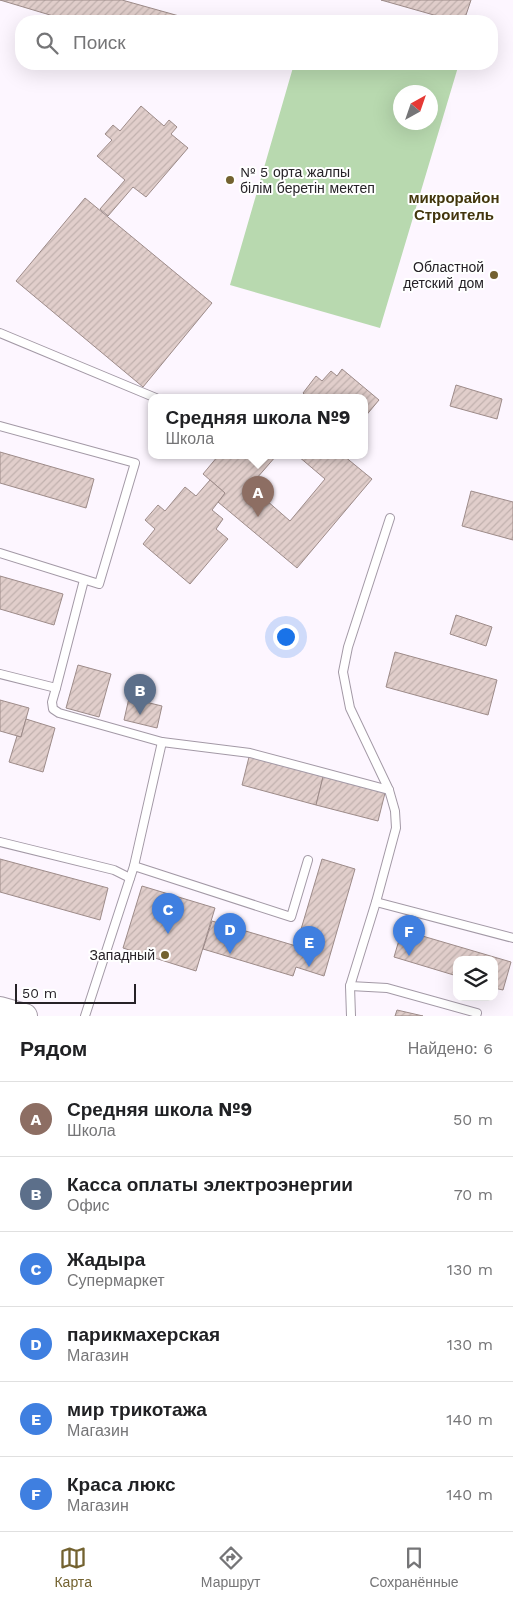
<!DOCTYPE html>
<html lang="ru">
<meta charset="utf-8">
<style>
body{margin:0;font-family:"Work Sans",sans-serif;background:#f6f6f6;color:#202124}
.controls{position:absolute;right:15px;bottom:15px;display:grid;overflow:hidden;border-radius:10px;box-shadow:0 5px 20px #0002}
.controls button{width:45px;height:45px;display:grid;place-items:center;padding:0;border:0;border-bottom:1px solid #e0e0e0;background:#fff;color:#202124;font:25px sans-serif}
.compass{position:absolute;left:393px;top:85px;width:45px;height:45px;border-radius:50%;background:#fff;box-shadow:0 5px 20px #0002;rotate:40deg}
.scale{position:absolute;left:15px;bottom:12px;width:121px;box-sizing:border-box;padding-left:5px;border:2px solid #262227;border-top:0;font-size:14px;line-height:18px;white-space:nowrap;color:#262227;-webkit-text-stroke:4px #fff;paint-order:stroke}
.you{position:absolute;left:285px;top:636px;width:18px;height:18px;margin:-12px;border:4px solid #fff;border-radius:50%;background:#1a73e8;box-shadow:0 0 0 8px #1a73e833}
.badge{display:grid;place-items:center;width:32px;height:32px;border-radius:50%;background:#736230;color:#fff;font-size:16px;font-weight:700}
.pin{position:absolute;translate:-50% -41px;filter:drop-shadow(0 1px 2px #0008)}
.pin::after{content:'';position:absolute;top:26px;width:18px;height:15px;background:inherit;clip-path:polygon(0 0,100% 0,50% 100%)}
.popup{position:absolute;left:148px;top:394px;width:220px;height:65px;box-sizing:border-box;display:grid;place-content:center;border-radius:10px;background:#fff;filter:drop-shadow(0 1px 4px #0005);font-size:16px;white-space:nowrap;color:#757577}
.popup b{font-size:19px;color:#202124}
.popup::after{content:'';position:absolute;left:50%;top:100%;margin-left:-10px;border:10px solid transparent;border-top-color:#fff}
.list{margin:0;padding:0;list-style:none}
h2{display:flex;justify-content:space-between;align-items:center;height:65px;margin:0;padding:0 20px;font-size:21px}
h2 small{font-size:16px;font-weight:400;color:#757577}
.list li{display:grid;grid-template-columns:32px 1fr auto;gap:15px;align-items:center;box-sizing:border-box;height:75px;padding:0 20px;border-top:1px solid #e0e0e0}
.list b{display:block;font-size:19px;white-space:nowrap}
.list p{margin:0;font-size:16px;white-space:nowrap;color:#757577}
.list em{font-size:16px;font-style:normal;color:#757577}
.icon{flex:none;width:28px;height:28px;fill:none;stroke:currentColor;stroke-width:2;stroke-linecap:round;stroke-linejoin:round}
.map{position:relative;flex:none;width:513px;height:1016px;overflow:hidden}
.search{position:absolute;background:#fff;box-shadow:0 5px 20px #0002;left:15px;right:15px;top:15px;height:55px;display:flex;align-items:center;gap:12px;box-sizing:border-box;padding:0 18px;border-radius:20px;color:#757577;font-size:19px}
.sheet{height:515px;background:#fff}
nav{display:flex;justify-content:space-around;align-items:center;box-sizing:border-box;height:70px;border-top:1px solid #e0e0e0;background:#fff;font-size:14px;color:#757577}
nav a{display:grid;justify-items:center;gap:2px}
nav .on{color:#736230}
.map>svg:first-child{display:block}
</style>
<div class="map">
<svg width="513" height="1016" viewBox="0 0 513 1016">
<defs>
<pattern id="building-hatch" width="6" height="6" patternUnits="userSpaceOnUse" patternTransform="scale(1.25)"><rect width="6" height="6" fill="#e1cecb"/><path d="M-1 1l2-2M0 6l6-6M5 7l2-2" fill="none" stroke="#c1b1ae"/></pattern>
</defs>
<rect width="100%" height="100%" fill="#fdf6ff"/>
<path fill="#b8d9af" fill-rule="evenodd" d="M294 64H446L458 67 380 328 230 285ZM400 92H430V122H400Z"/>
<g fill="url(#building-hatch)" stroke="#9d8b89">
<path d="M0 0H122L197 21H70Z"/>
<path d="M381 0H471L464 21H455Z"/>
<path d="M141 106 164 126 169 120 177 127 171 134 188 148 146 197 133 187 108 216 100 209 125 180 97 156 112 140 105 134 113 125 120 131Z"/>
<path d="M85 198 212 303 143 387 16 281Z"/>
<path d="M342 369 379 400 364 418V398H308L303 393 316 376 322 381 331 371 337 376Z"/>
<path d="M456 385 502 399 497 419 450 406Z"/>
<path d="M0 452 94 479 86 508 0 483Z"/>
<path d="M218 456H276L250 486 290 521 325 479 298 456H344L372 479 297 568 218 502 225 493 203 474Z"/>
<path d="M210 480 225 493 212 510 223 519 216 529 228 539 190 584 143 544 155 529 145 520 158 505 165 511 185 487 196 496Z"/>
<path d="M471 491 513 502V540L462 526Z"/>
<path d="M0 576 63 594 54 625 0 609Z"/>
<path d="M456 615 492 627 486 646 450 634Z"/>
<path d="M395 652 497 680 488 715 386 687Z"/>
<path d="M78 665 111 674 99 717 66 708Z"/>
<path d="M129 698 162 706 157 728 124 720Z"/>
<path d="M0 700 29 708 21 737 0 731Z"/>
<path d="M26 719 55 728 43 772 9 762 17 736 21 737Z"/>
<path d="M250 753 324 773 316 805 242 785Z"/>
<path d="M324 773 386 789 378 821 316 805Z"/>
<path d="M0 859 108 888 100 920 0 892Z"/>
<path d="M322 859 355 869 324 976 296 967 293 976 203 949 212 921 296 946Z"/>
<path d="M142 886 215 908 196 971 123 948Z"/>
<path d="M402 930 511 962 503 990 494 988V960H457V976L394 957Z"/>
<path d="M397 1010 423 1016H395Z"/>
</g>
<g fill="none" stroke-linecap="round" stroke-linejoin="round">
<defs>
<g id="service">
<path d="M0 333 156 398"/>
<path d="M0 426 135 463 99 584 0 553"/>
<path d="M0 674 56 688 84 580"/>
<path d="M56 688 52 702 53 709 59 713 162 742 134 866"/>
<path d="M162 742 250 753 389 790"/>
<path d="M0 842 114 870 130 878"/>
<path d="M376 902 396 828 395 811 389 790 350 708 343 672 348 647 390 518"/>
<path d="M350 986 387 988 477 1013 476 1016"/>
<path d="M85 1016 134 866 291 917 308 860"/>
<path d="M351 1016 350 986 376 902 513 938"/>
</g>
<path id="primary" d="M0 1009 25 1016"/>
</defs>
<use href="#service" stroke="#a399a6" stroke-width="10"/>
<use href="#primary" stroke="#a399a6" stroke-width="26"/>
<use href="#service" stroke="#fff" stroke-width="8"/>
<use href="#primary" stroke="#fff" stroke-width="24"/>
</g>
<g fill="#736230" stroke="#fff" stroke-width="2">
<circle cx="230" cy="180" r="5"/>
<circle cx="494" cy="275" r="5"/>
<circle cx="165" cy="955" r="5"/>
</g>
<g text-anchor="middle" stroke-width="4" stroke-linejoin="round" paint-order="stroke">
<g font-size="14" fill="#262227" stroke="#fff" text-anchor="end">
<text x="240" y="177" text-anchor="start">№ 5 орта жалпы<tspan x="240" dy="16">білім беретін мектеп</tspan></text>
<text x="484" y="272">Областной<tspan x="484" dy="16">детский дом</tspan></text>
<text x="155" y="960">Западный</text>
</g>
<g font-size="15" font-weight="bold" fill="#43360d" stroke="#fff">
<text x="454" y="203">микрорайон<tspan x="454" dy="17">Строитель</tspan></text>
</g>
</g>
</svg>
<div class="controls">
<button><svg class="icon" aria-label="layers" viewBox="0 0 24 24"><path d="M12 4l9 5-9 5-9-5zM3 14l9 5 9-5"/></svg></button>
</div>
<svg class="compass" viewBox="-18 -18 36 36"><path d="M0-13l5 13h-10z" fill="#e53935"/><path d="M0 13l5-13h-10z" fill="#757577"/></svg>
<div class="scale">50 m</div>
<div class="you"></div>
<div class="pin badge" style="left:258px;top:517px;background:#8d6e63">A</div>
<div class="popup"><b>Средняя школа №9</b>Школа</div>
<div class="pin badge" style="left:140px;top:715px;background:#5c6f8a">B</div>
<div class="pin badge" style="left:168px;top:934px;background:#3f7fe0">C</div>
<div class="pin badge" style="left:230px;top:954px;background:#3f7fe0">D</div>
<div class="pin badge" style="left:309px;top:967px;background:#3f7fe0">E</div>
<div class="pin badge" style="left:409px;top:956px;background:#3f7fe0">F</div>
<div class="search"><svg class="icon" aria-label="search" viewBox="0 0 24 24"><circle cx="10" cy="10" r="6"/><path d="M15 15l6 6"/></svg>Поиск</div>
</div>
<section class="sheet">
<h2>Рядом<small>Найдено: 6</small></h2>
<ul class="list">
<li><span class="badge" style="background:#8d6e63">A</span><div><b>Средняя школа №9</b><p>Школа</p></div><em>50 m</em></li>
<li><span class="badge" style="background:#5c6f8a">B</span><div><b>Касса оплаты электроэнергии</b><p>Офис</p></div><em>70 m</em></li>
<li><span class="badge" style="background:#3f7fe0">C</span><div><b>Жадыра</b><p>Супермаркет</p></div><em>130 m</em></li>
<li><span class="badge" style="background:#3f7fe0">D</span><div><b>парикмахерская</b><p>Магазин</p></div><em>130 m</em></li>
<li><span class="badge" style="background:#3f7fe0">E</span><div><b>мир трикотажа</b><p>Магазин</p></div><em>140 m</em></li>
<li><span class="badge" style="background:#3f7fe0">F</span><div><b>Краса люкс</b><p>Магазин</p></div><em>140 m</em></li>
</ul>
</section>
<nav>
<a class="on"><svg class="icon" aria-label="map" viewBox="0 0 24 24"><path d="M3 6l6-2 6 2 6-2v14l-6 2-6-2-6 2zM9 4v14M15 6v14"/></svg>Карта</a>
<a><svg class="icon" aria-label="directions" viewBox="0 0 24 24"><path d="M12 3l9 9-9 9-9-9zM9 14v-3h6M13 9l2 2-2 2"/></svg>Маршрут</a>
<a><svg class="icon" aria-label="saved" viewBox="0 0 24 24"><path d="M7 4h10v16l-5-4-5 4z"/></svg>Сохранённые</a>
</nav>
